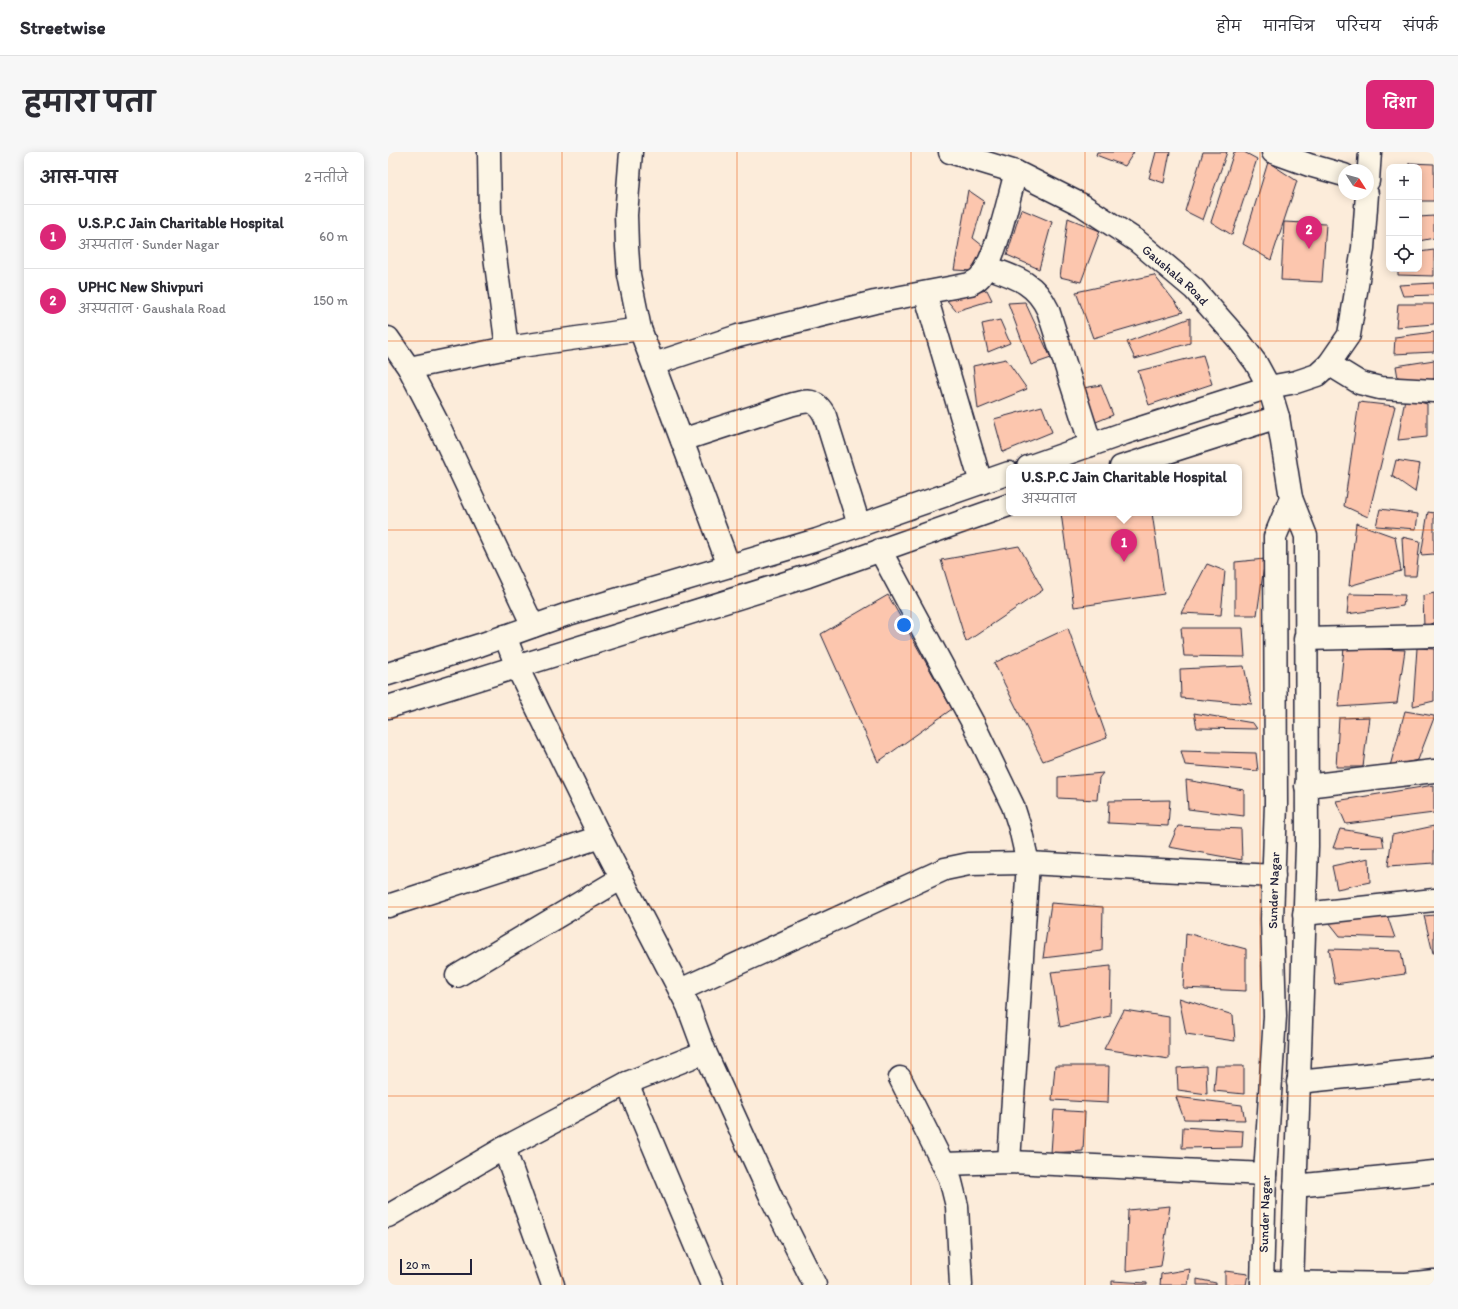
<!DOCTYPE html>
<html lang="hi">
<meta charset="utf-8">
<style>
body{margin:0;font-family:Itim,"Playpen Sans Deva",sans-serif;background:#f7f7f7;color:#2b2b33}
.controls{position:absolute;right:12px;top:12px;display:grid;overflow:hidden;border-radius:8px;box-shadow:0 2px 10px #0003}
.controls button{width:36px;height:36px;display:grid;place-items:center;padding:0;border:0;border-bottom:1px solid #e1e1e2;background:#fff;color:#2b2b33;font:20px sans-serif}
.compass{position:absolute;left:950px;top:12px;width:36px;height:36px;border-radius:50%;background:#fff;box-shadow:0 2px 10px #0003;rotate:126deg}
.scale{position:absolute;left:12px;bottom:10px;width:72px;box-sizing:border-box;padding-left:4px;border:2px solid #22223b;border-top:0;font-size:11px;line-height:14px;white-space:nowrap;color:#22223b;-webkit-text-stroke:3px #fcf5e5;paint-order:stroke}
.you{position:absolute;left:516px;top:473px;width:14px;height:14px;margin:-10px;border:3px solid #fff;border-radius:50%;background:#1a73e8;box-shadow:0 0 0 6px #1a73e833}
.badge{display:grid;place-items:center;width:26px;height:26px;border-radius:50%;background:#db2777;color:#fff;font-size:13px;font-weight:700}
.pin{position:absolute;translate:-50% -33px;filter:drop-shadow(0 1px 2px #0008)}
.pin::after{content:'';position:absolute;top:21px;width:14px;height:12px;background:inherit;clip-path:polygon(0 0,100% 0,50% 100%)}
.popup{position:absolute;left:618px;top:312px;width:236px;height:52px;box-sizing:border-box;display:grid;place-content:center;border-radius:8px;background:#fff;filter:drop-shadow(0 1px 3px #0005);font-size:13px;white-space:nowrap;color:#7c7c81}
.popup b{font-size:15px;color:#2b2b33}
.popup::after{content:'';position:absolute;left:50%;top:100%;margin-left:-8px;border:8px solid transparent;border-top-color:#fff}
.list{margin:0;padding:0;list-style:none}
h2{display:flex;justify-content:space-between;align-items:center;height:52px;margin:0;padding:0 16px;font-size:17px}
h2 small{font-size:13px;font-weight:400;color:#7c7c81}
.list li{display:grid;grid-template-columns:26px 1fr auto;gap:12px;align-items:center;box-sizing:border-box;height:64px;padding:0 16px;border-top:1px solid #e1e1e2}
.list b{display:block;font-size:15px;white-space:nowrap}
.list p{margin:0;font-size:13px;white-space:nowrap;color:#7c7c81}
.list em{font-size:13px;font-style:normal;color:#7c7c81}
.icon{flex:none;width:22px;height:22px;fill:none;stroke:currentColor;stroke-width:2;stroke-linecap:round;stroke-linejoin:round}
.map{position:relative;flex:none;width:1046px;height:1133px;overflow:hidden;border-radius:8px}
header{display:flex;align-items:center;gap:24px;box-sizing:border-box;height:56px;padding:0 20px;background:#fff;border-bottom:1px solid #e1e1e2}
header strong{font-size:19px}
nav{display:flex;gap:22px;margin-inline-start:auto;font-size:14px}
.intro{display:flex;align-items:center;justify-content:space-between;box-sizing:border-box;height:96px;padding:0 24px}
h1{margin:0;font-size:28px}
.button{padding:10px 18px;border-radius:8px;background:#db2777;color:#fff;font-size:14px;font-weight:700}
main{display:flex;gap:24px;padding:0 24px}
aside{flex:1;background:#fff;border-radius:8px;box-shadow:0 2px 10px #0003}
.map>svg:first-child{display:block}
</style>
<header>
<strong>Streetwise</strong>
<nav><a>होम</a><a>मानचित्र</a><a>परिचय</a><a>संपर्क</a></nav>
</header>
<div class="intro"><h1>हमारा पता</h1><a class="button">दिशा</a></div>
<main>
<aside>
<h2>आस-पास<small>2 नतीजे</small></h2>
<ul class="list">
<li><span class="badge">1</span><div><b>U.S.P.C Jain Charitable Hospital</b><p>अस्पताल · Sunder Nagar</p></div><em>60 m</em></li>
<li><span class="badge">2</span><div><b>UPHC New Shivpuri</b><p>अस्पताल · Gaushala Road</p></div><em>150 m</em></li>
</ul>
</aside>
<div class="map">
<svg width="1046" height="1133" viewBox="0 0 1046 1133">
<rect width="100%" height="100%" fill="#fcecda"/>
<filter id="ink" filterUnits="userSpaceOnUse"><feTurbulence type="fractalNoise" baseFrequency=".025" numOctaves="2"/><feDisplacementMap in="SourceGraphic" scale="8" xChannelSelector="R" yChannelSelector="G"/><feConvolveMatrix kernelMatrix="1 2 1 2 8 2 1 2 1" color-interpolation-filters="sRGB"/></filter>
<g filter="url(#ink)">
<g fill="#fcc6ae" stroke="#22223b">
<path d="M709 0H746L737 14 708 3Z"/>
<path d="M768 0H782L776 31 761 26Z"/>
<path d="M815 0H839L815 68 797 59Z"/>
<path d="M846 0H856L869 7 844 83 823 70Z"/>
<path d="M880 10 909 29 883 108 855 92Z"/>
<path d="M1021 11 1046 12V49H1031V15H1021Z"/>
<path d="M580 38 596 49 585 86 595 94 585 119 566 118Z"/>
<path d="M633 57 664 70 651 117 619 103Z"/>
<path d="M1046 64V86L1031 89V65Z"/>
<path d="M680 66 712 79 693 130 672 125Z"/>
<path d="M896 70 938 72 934 130 893 128Z"/>
<path d="M1046 98V124L1010 123V117H1031V100Z"/>
<path d="M766 123 795 160 705 186 688 140Z"/>
<path d="M1046 131V143L1015 144 1011 133Z"/>
<path d="M599 138 604 148 568 159 557 146Z"/>
<path d="M637 150 663 206 643 213 620 151Z"/>
<path d="M1010 152H1046V172L1008 175Z"/>
<path d="M802 166V191L747 207 739 190Z"/>
<path d="M612 168 622 191 600 200 594 172Z"/>
<path d="M1046 180V200L1006 202 1007 185Z"/>
<path d="M815 203 824 232 761 253 750 219Z"/>
<path d="M618 207 639 237 590 257 585 214Z"/>
<path d="M1046 208V227L1011 232 1008 214Z"/>
<path d="M713 233 725 263 703 272 695 236Z"/>
<path d="M1017 246 1039 252V285L1010 288Z"/>
<path d="M971 250 1007 254 980 365 956 354Z"/>
<path d="M654 254 664 280 615 300 606 267Z"/>
<path d="M1008 308 1032 312 1027 340 1004 324Z"/>
<path d="M992 357 1030 362 1028 377 988 374Z"/>
<path d="M1040 360 1046 361V402L1033 403Z"/>
<path d="M673 361H764L776 442 686 455Z"/>
<path d="M968 371 1007 385 1013 419 961 434Z"/>
<path d="M1014 385 1032 389 1028 424H1016Z"/>
<path d="M631 394 655 438 578 490 553 408Z"/>
<path d="M877 407 869 463H847V410Z"/>
<path d="M819 412 837 419 833 463 793 461Z"/>
<path d="M1046 441V471L1036 475 1035 444Z"/>
<path d="M961 442 1017 443 1015 454 959 462Z"/>
<path d="M500 443 564 557 490 610 433 482Z"/>
<path d="M680 476 719 586 655 609 606 511Z"/>
<path d="M793 476H855L857 505 796 504Z"/>
<path d="M956 496 1017 498 1009 551 950 555Z"/>
<path d="M1029 496 1046 497V549L1025 554Z"/>
<path d="M856 514 864 552 793 546 792 517Z"/>
<path d="M1017 559 1046 564V566L1030 608 1002 614Z"/>
<path d="M806 561 865 571 869 577 809 576Z"/>
<path d="M981 565 975 615H948L951 566Z"/>
<path d="M793 599 868 601 870 619 797 613Z"/>
<path d="M715 621 711 626 709 648 670 646V625Z"/>
<path d="M798 628 856 638V664L800 657Z"/>
<path d="M1046 633V661L958 672 948 649Z"/>
<path d="M782 648 780 674 720 671 721 649Z"/>
<path d="M790 674 853 677 854 708 781 695Z"/>
<path d="M1046 674V711L1000 714 1004 683Z"/>
<path d="M952 677 994 684 996 695 945 696Z"/>
<path d="M981 706 982 730 949 737 944 714Z"/>
<path d="M663 751 715 755 714 799 655 806Z"/>
<path d="M999 763 1007 786 952 784 941 770Z"/>
<path d="M1046 763V801H1045L1036 764Z"/>
<path d="M798 781 858 797V839L795 836Z"/>
<path d="M941 797 1013 799 1017 822 947 832Z"/>
<path d="M723 814 722 864 672 875 663 820Z"/>
<path d="M791 846 845 863 847 889 798 882Z"/>
<path d="M736 858 781 865V907L716 897Z"/>
<path d="M667 914H721L720 951 664 948Z"/>
<path d="M818 914 819 942 790 938 789 916Z"/>
<path d="M828 914H856V942L826 939Z"/>
<path d="M788 945 854 953 857 968 796 967Z"/>
<path d="M666 958 697 960 695 999 663 1001Z"/>
<path d="M795 975 855 979 854 995 794 996Z"/>
<path d="M782 1054 773 1114 738 1119 740 1058Z"/>
<path d="M802 1117 800 1133H772L773 1122Z"/>
<path d="M837 1119 860 1122 858 1133H837Z"/>
<path d="M809 1127 828 1131V1133H809Z"/>
<path d="M724 1129 759 1131V1133H724Z"/>
</g>
<g fill="none" stroke-linecap="round" stroke-linejoin="round">
<defs>
<g id="street">
<path d="M101 0 102 66 119 196"/>
<path d="M243 0 238 63 239 95 241 123 252 177 341 414"/>
<path d="M885 0 921 13 956 23"/>
<path d="M980 29 982 0"/>
<path d="M599 115C627 125 647 130 660 158L703 293"/>
<path d="M537 141 593 331"/>
<path d="M0 186 21 216 49 270 145 474"/>
<path d="M266 212 350 184 487 150 582 132C585 130 590 128 592 125 608 107 621 44 628 20"/>
<path d="M941 212 972 231 992 236 1046 239"/>
<path d="M21 216 119 196 252 177"/>
<path d="M294 288 402 253C420 248 428 246 437 264L471 373"/>
<path d="M640 315 737 281 881 235 908 230 929 223 941 212 961 183 975 96 979 42"/>
<path d="M733 315 890 265"/>
<path d="M492 398 585 571 625 654 632 676 640 711 621 1010"/>
<path d="M117 484 129 515 212 685 300 854 317 900 384 1047 427 1133"/>
<path d="M917 487 1046 484"/>
<path d="M0 522 92 493 177 463 429 388 621 321"/>
<path d="M0 555 420 424 621 353"/>
<path d="M918 634 1046 619"/>
<path d="M0 754 212 685"/>
<path d="M916 762 1046 748"/>
<path d="M69 824 234 726"/>
<path d="M292 838 557 717 581 712 640 711 886 724"/>
<path d="M512 926 562 1026 569 1054 573 1133"/>
<path d="M910 930 1046 916"/>
<path d="M239 931 324 1133"/>
<path d="M116 996 165 1133"/>
<path d="M555 1012 621 1010 877 1022"/>
<path d="M907 1034 1046 1020"/>
<path d="M0 1064 116 996 239 931 317 900"/>
<path d="M874 1130 1018 1132 1046 1129"/>
</g>
<g id="secondary">
<path id="s1" d="M562 0 628 20 694 53 749 89 806 137 850 187 868 211 881 235 890 265 903 346 918 384 919 694 904 1133"/>
<path id="s2" d="M874 1133 877 1022 887 864 884 767 888 652 887 385 903 346"/>
</g>
</defs>
<use href="#street" stroke="#22223b" stroke-width="25"/>
<use href="#secondary" stroke="#22223b" stroke-width="25"/>
<use href="#street" stroke="#fcf5e5" stroke-width="22"/>
<use href="#secondary" stroke="#fcf5e5" stroke-width="22"/>
</g>
</g>
<path fill="none" stroke="#e8590c" stroke-width="1" stroke-opacity="0.55" d="M174 0V1133M349 0V1133M523 0V1133M697 0V1133M872 0V1133M0 189H1046M0 378H1046M0 566H1046M0 755H1046M0 944H1046"/>
<g text-anchor="middle" stroke-width="3.5" stroke-linejoin="round" paint-order="stroke">
<g font-size="13" fill="#22223b" stroke="#fcf5e5">
<text dy="5" stroke="none"><textPath href="#s1" startOffset="260">Gaushala Road</textPath></text>
<text dy="5" stroke="none"><textPath href="#s2" startOffset="395">Sunder Nagar</textPath></text>
<text dy="5" stroke="none"><textPath href="#s2" startOffset="71">Sunder Nagar</textPath></text>
</g>
</g>
</svg>
<div class="controls">
<button>+</button>
<button>−</button>
<button><svg class="icon" aria-label="locate" viewBox="0 0 24 24"><circle cx="12" cy="12" r="6"/><path d="M12 2v4M12 18v4M2 12h4M18 12h4"/></svg></button>
</div>
<svg class="compass" viewBox="-18 -18 36 36"><path d="M0-13l5 13h-10z" fill="#e53935"/><path d="M0 13l5-13h-10z" fill="#7c7c81"/></svg>
<div class="scale">20 m</div>
<div class="you"></div>
<div class="pin badge" style="left:736px;top:410px">1</div>
<div class="popup"><b>U.S.P.C Jain Charitable Hospital</b>अस्पताल</div>
<div class="pin badge" style="left:921px;top:97px">2</div>
</div>
</main>
